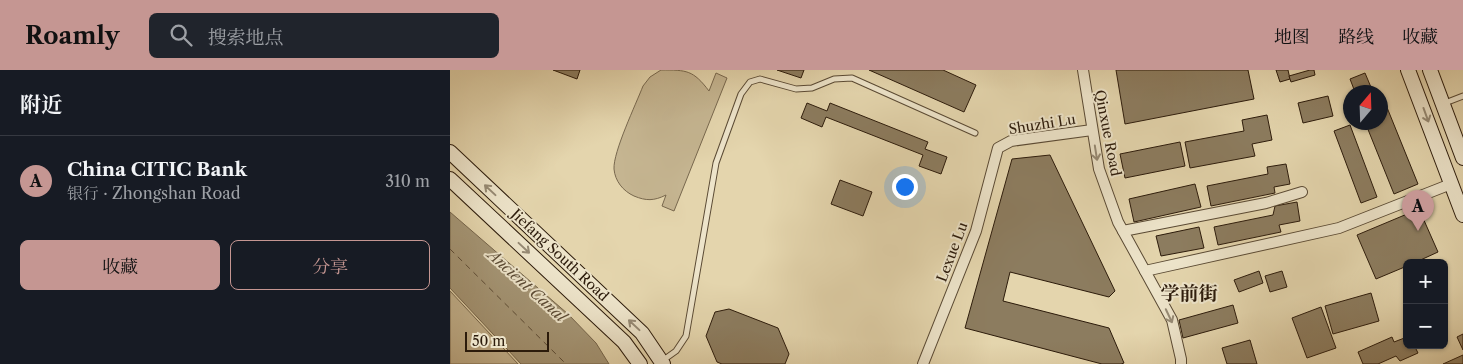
<!DOCTYPE html>
<html lang="zh">
<meta charset="utf-8">
<style>
body{margin:0;font-family:"Libre Caslon Text","Noto Serif SC",serif;background:#20242c;color:#f1f3f6}
.controls{position:absolute;right:15px;bottom:15px;display:grid;overflow:hidden;border-radius:8px;box-shadow:0 1px 4px #0004}
.controls button{width:45px;height:45px;display:grid;place-items:center;padding:0;border:0;border-bottom:1px solid #363941;background:#171b24;color:#f1f3f6;font:25px sans-serif}
.compass{position:absolute;left:893px;top:15px;width:45px;height:45px;border-radius:50%;background:#171b24;box-shadow:0 1px 4px #0004;rotate:19deg}
.scale{position:absolute;left:15px;bottom:12px;width:84px;box-sizing:border-box;padding-left:5px;border:2px solid #2c1b0b;border-top:0;font-size:14px;line-height:18px;white-space:nowrap;color:#2c1b0b;-webkit-text-stroke:4px #ede4ca;paint-order:stroke}
.you{position:absolute;left:454px;top:116px;width:18px;height:18px;margin:-12px;border:4px solid #fff;border-radius:50%;background:#1a73e8;box-shadow:0 0 0 8px #1a73e833}
.badge{display:grid;place-items:center;width:32px;height:32px;border-radius:50%;background:#c59692;color:#111;font-size:16px;font-weight:700}
.pin{position:absolute;translate:-50% -41px;filter:drop-shadow(0 1px 2px #0008)}
.pin::after{content:'';position:absolute;top:26px;width:18px;height:15px;background:inherit;clip-path:polygon(0 0,100% 0,50% 100%)}
.list{margin:0;padding:0;list-style:none}
h2{display:flex;justify-content:space-between;align-items:center;height:65px;margin:0;padding:0 20px;font-size:21px}
h2 small{font-size:16px;font-weight:400;color:#9ea1a6}
.list li{display:grid;grid-template-columns:32px 1fr auto;gap:15px;align-items:center;box-sizing:border-box;height:90px;padding:0 20px;border-top:1px solid #363941}
.list b{display:block;font-size:19px;white-space:nowrap}
.list p{margin:0;font-size:16px;white-space:nowrap;color:#9ea1a6}
.list em{font-size:16px;font-style:normal;color:#9ea1a6}
.actions{display:flex;gap:10px;padding:15px 20px}
.actions a{flex:1;padding:11px 0;border:1px solid #c59692;border-radius:8px;text-align:center;font-size:18px;color:#c59692}
.actions .main{background:#c59692;color:#111}
.icon{flex:none;width:28px;height:28px;fill:none;stroke:currentColor;stroke-width:2;stroke-linecap:round;stroke-linejoin:round}
.map{position:relative;flex:none;width:1013px;height:294px;overflow:hidden}
header{display:flex;align-items:center;gap:30px;box-sizing:border-box;height:70px;padding:0 25px;background:#c59692;color:#111}
header strong{font-size:24px}
nav{display:flex;gap:28px;margin-inline-start:auto;font-size:18px}
.search{width:350px;height:45px;background:#20242c;display:flex;align-items:center;gap:12px;box-sizing:border-box;padding:0 18px;border-radius:8px;color:#9ea1a6;font-size:19px}
main{display:flex}
aside{flex:1;background:#171b24}
.map>svg:first-child{display:block}
</style>
<header>
<strong>Roamly</strong>
<div class="search"><svg class="icon" aria-label="search" viewBox="0 0 24 24"><circle cx="10" cy="10" r="6"/><path d="M15 15l6 6"/></svg>搜索地点</div>
<nav><a>地图</a><a>路线</a><a>收藏</a></nav>
</header>
<main>
<aside>
<h2>附近<small></small></h2>
<ul class="list">
<li><span class="badge">A</span><div><b>China CITIC Bank</b><p>银行 · Zhongshan Road</p></div><em>310 m</em></li>
</ul>
<div class="actions"><a class="main">收藏</a><a>分享</a></div>
</aside>
<div class="map">
<svg width="1013" height="294" viewBox="0 0 1013 294">
<rect width="100%" height="100%" fill="#e4d5ad"/>
<filter id="stains"><feTurbulence type="fractalNoise" baseFrequency=".004" numOctaves="4"/><feColorMatrix values="0 0 0 0 .2 0 0 0 0 .09 0 0 0 0 .02 0 0 0 .5 -.17"/></filter>
<radialGradient id="worn" r=".72"><stop offset=".6" stop-color="#630" stop-opacity="0"/><stop offset="1" stop-color="#630" stop-opacity=".3"/></radialGradient>
<g fill="#c5b591" stroke="#78684e">
<path d="M211 0C237 0 243 0 259 21L266 3 277 8 224 141 212 136 216 125C204 131 196 131 184 126 173 121 165 111 164 99 163 82 186 34 193 16L200 7Z"/>
<path d="M0 221 68 294H0Z"/>
</g>
<path fill="#a59676" stroke="#75654b" d="M0 142 118 244 146 273 159 294H71L0 218Z"/>
<g fill="none" stroke-linecap="round" stroke-linejoin="round">
<path stroke="#5c4c36" stroke-width="1" stroke-dasharray="6 5" stroke-linecap="butt" d="M0 179 116 294"/>
</g>
<g fill="#8c7c5f" stroke="#2c1b0b">
<path d="M103 0H130L127 9Z"/>
<path d="M327 0H354L351 8Z"/>
<path d="M419 0H493L526 15 514 42Z"/>
<path d="M666 0H798L804 29 675 54Z"/>
<path d="M826 0H838L840 9 830 12Z"/>
<path d="M860 0H864L865 5 841 12 839 6Z"/>
<path d="M915 3 923 22H905L900 9Z"/>
<path d="M878 26 883 46 853 53 848 33Z"/>
<path d="M901 30V42L900 43 896 32Z"/>
<path d="M357 33 377 41 380 33 478 72 475 79 497 87 491 104 469 96 473 85 376 47 372 57 351 48Z"/>
<path d="M936 35 968 114 944 124 915 52H931V37Z"/>
<path d="M817 45 822 70 802 74 805 86 740 98 735 72 794 61 792 50Z"/>
<path d="M900 55 927 127 911 133 884 61Z"/>
<path d="M730 72 735 96 675 108 670 84Z"/>
<path d="M600 85 665 221 659 227 560 202 553 231 659 258 674 293 671 294H652L515 258 562 89Z"/>
<path d="M836 94 840 114 824 117 825 123 761 136 757 116 818 104 817 97Z"/>
<path d="M390 110 422 122 413 146 381 134Z"/>
<path d="M745 114 751 137 684 152 679 129Z"/>
<path d="M847 132 850 151 829 155 831 162 768 175 764 157 823 145 825 136Z"/>
<path d="M969 139 988 182 964 193H957V196L926 209 907 165Z"/>
<path d="M749 157 754 178 711 186 706 166Z"/>
<path d="M809 201 813 213 789 222 784 210Z"/>
<path d="M832 201 837 217 820 222 815 206Z"/>
<path d="M921 223 929 251 883 264 875 236Z"/>
<path d="M783 235 788 253 733 268 729 250Z"/>
<path d="M871 237 886 278 857 288 842 248Z"/>
<path d="M279 239 328 258 339 284 335 294H272L267 292 256 266 265 242Z"/>
<path d="M1013 264V280L1007 267Z"/>
<path d="M942 267 944 272 957 267V275H964L968 283 950 291 946 286 928 294H913L908 282Z"/>
<path d="M800 270 807 294H777L772 278Z"/>
<path d="M1013 285V294H993Z"/>
</g>
<g fill="none" stroke-linecap="round" stroke-linejoin="round">
<defs>
<g id="service">
<path d="M995 33 1013 26"/>
<path d="M212 291 226 281 236 266 266 93 291 24 300 12 310 9 346 19 362 18 384 9 402 8 525 63"/>
</g>
<g id="minor">
<path d="M633 0 649 99 668 152 722 250 731 289V294"/>
<path d="M673 161 816 133 852 122"/>
<path d="M695 201 889 158 1001 114"/>
<path d="M473 294 526 161 548 78 561 71 642 60"/>
</g>
<g id="secondary">
<path d="M958 0 1013 145"/>
<path d="M980 0 1013 88"/>
<path d="M0 82 192 263 213 294"/>
<path d="M0 109 174 272 190 294"/>
</g>
</defs>
<use href="#service" stroke="#5a4a34" stroke-width="7"/>
<use href="#minor" stroke="#5a4a34" stroke-width="12"/>
<use href="#secondary" stroke="#2c1b0b" stroke-width="16"/>
<use href="#service" stroke="#ede4ca" stroke-width="5"/>
<use href="#minor" stroke="#ede4ca" stroke-width="10"/>
<use href="#secondary" stroke="#ede4ca" stroke-width="14"/>
</g>
<defs><path id="oneway-shaft" d="M-6 0H5M1.5-3L5.5 0L1.5 3" fill="none" stroke-width="1.6" stroke-linecap="round" stroke-linejoin="round" transform="scale(1.25)"/></defs>
<g stroke="#968a74">
<use href="#oneway-shaft" transform="translate(976 45) rotate(70)"/>
<use href="#oneway-shaft" transform="translate(646 83) rotate(81)"/>
<use href="#oneway-shaft" transform="translate(40 120) rotate(-137)"/>
<use href="#oneway-shaft" transform="translate(74 178) rotate(43)"/>
<use href="#oneway-shaft" transform="translate(719 246) rotate(65)"/>
<use href="#oneway-shaft" transform="translate(184 255) rotate(-137)"/>
</g>
<g text-anchor="middle" stroke-width="4" stroke-linejoin="round" paint-order="stroke">
<g font-size="14" fill="#2c1b0b" stroke="#ede4ca">
<text transform="translate(592 54) rotate(-9)" y="5">Shuzhi Lu</text>
<text transform="translate(658 63) rotate(79)" y="5">Qinxue Road</text>
<text transform="translate(502 182) rotate(-69)" y="5">Lexue Lu</text>
<text transform="translate(110 185) rotate(43)" y="5">Jiefang South Road</text>
</g>
<g font-size="15" font-style="italic" fill="#5c4c36" stroke="#ede4ca">
<text transform="translate(77 216) rotate(42)" y="5">Ancient Canal</text>
</g>
<g font-size="19" font-weight="bold" fill="#2c1b0b" stroke="#ede4ca">
<text x="739" y="230">学前街</text>
</g>
</g>
<rect width="100%" height="100%" filter="url(#stains)"/>
<rect width="100%" height="100%" fill="url(#worn)"/>
</svg>
<div class="controls">
<button>+</button>
<button>−</button>
</div>
<svg class="compass" viewBox="-18 -18 36 36"><path d="M0-13l5 13h-10z" fill="#e53935"/><path d="M0 13l5-13h-10z" fill="#9ea1a6"/></svg>
<div class="scale">50 m</div>
<div class="you"></div>
<div class="pin badge" style="left:968px;top:161px">A</div>
</div>
</main>
